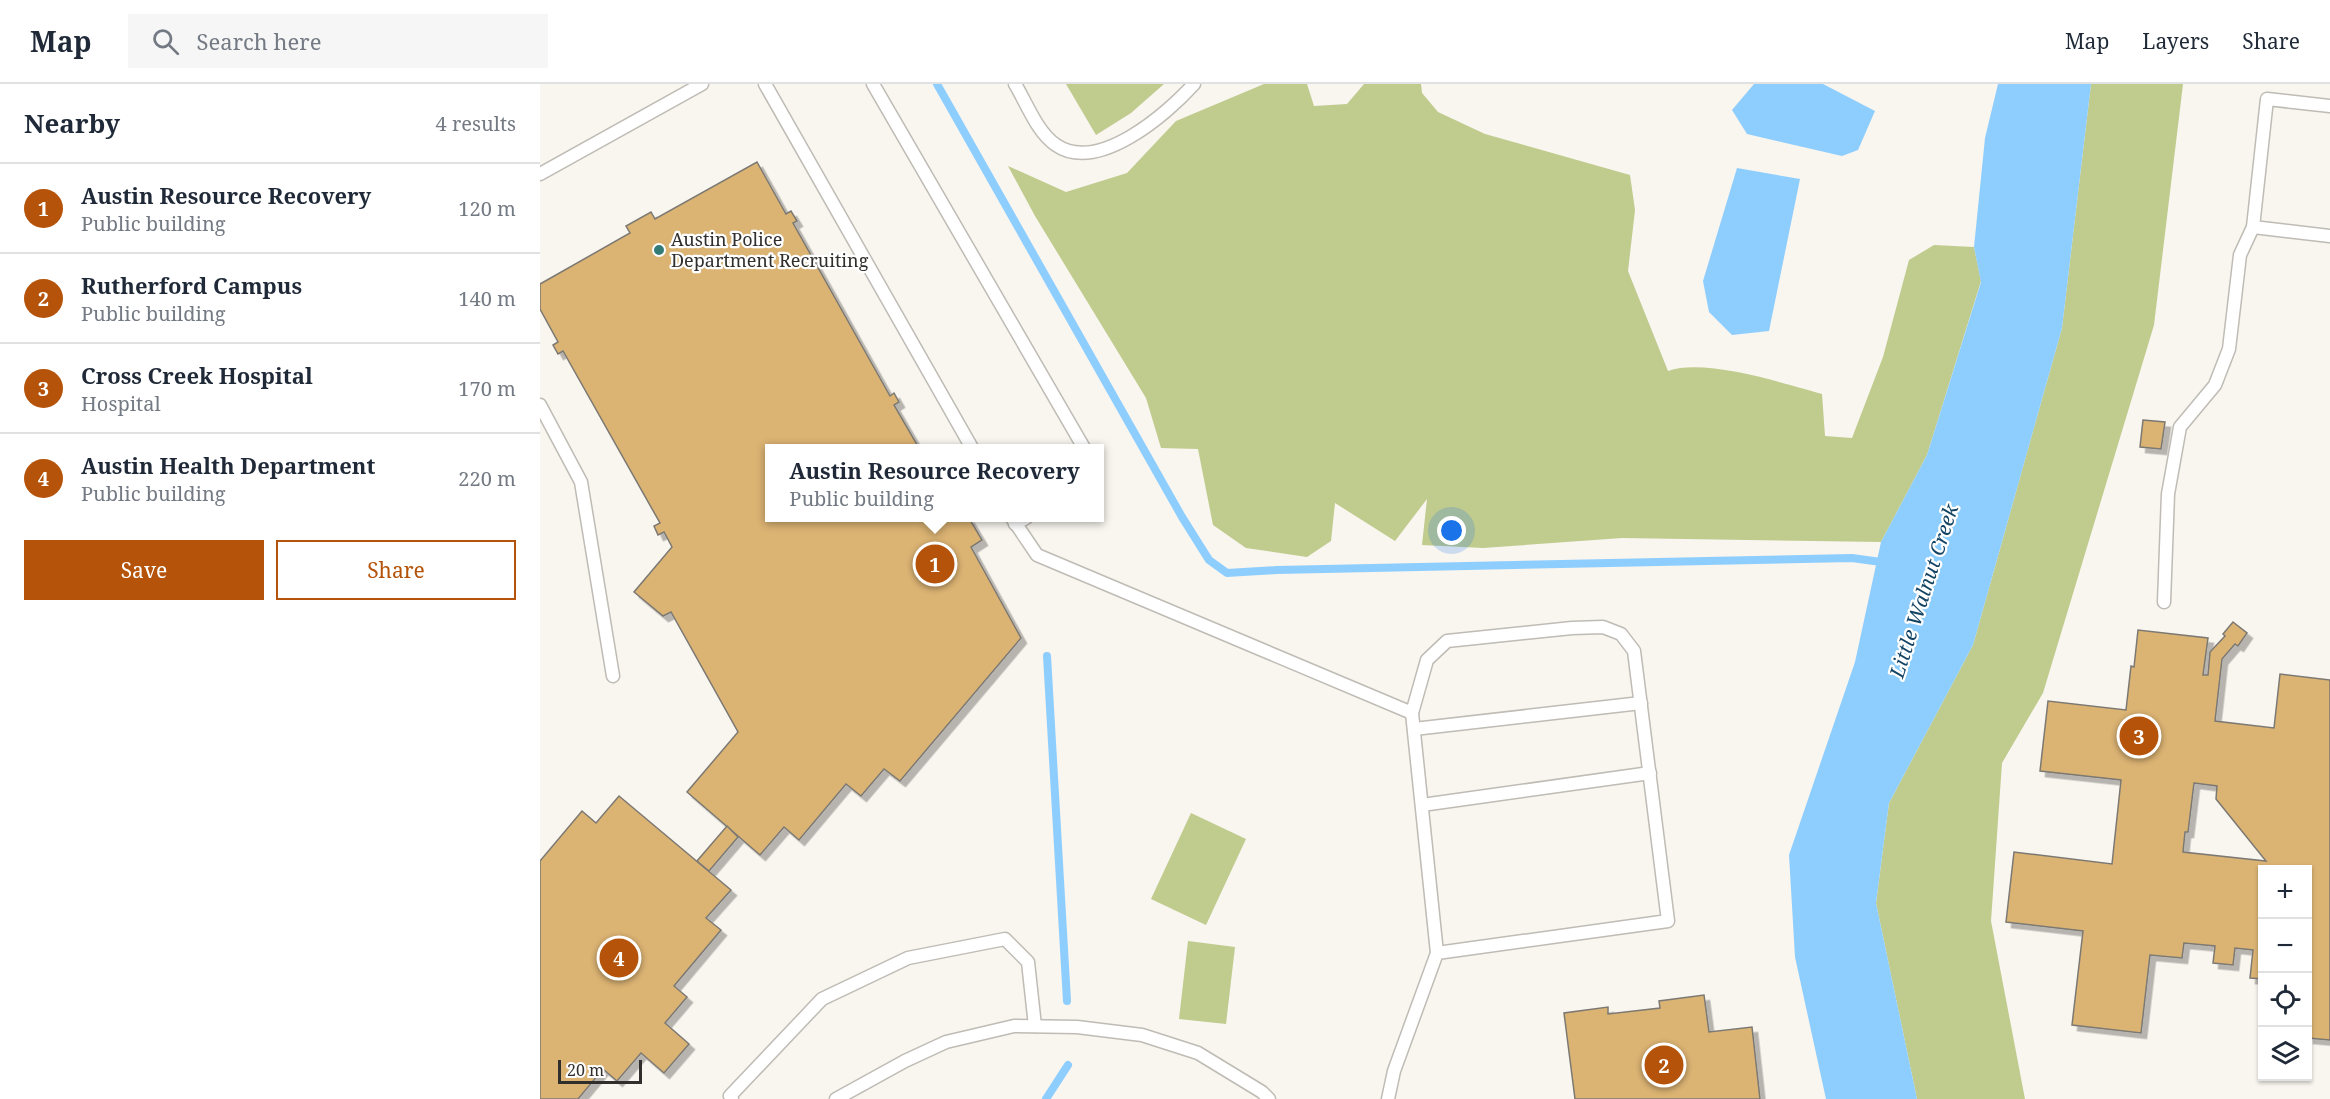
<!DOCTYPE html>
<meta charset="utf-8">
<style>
body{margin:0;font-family:"Noto Serif",serif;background:#f6f6f7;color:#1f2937}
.controls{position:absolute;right:18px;bottom:18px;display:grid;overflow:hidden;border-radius:0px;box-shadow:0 2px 4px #0004}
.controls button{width:54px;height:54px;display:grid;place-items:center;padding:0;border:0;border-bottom:2px solid #e0e1e3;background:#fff;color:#1f2937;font:30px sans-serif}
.scale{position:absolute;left:18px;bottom:15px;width:84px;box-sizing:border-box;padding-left:6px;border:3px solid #312f2d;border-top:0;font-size:16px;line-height:21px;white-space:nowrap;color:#312f2d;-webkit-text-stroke:4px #fff;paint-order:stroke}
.you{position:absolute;left:912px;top:447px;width:21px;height:21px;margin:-15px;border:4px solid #fff;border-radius:50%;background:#1a73e8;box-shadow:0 0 0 9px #1a73e833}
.badge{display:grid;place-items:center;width:39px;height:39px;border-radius:50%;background:#b45309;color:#fff;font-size:20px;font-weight:700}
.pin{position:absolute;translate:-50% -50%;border:3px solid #fff;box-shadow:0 2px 6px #0006}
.popup{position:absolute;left:225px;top:360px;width:339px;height:78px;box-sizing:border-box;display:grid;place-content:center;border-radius:0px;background:#fff;filter:drop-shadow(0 2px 4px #0005);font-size:20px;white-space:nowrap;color:#747a83}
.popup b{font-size:22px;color:#1f2937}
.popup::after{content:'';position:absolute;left:50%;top:100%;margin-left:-12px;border:12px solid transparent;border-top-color:#fff}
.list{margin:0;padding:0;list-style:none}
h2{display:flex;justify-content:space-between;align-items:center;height:78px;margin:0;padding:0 24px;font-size:26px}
h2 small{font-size:20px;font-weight:400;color:#747a83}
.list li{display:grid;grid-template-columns:39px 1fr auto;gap:18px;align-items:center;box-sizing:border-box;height:90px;padding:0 24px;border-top:2px solid #e0e1e3}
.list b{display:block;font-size:22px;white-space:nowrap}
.list p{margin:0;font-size:20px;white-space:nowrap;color:#747a83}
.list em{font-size:20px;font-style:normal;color:#747a83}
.actions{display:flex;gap:12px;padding:18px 24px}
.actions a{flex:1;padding:14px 0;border:2px solid #b45309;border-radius:0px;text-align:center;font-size:21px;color:#b45309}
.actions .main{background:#b45309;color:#fff}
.icon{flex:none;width:33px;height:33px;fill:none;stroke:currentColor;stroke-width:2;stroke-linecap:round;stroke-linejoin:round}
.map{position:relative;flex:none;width:1790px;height:1015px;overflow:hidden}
header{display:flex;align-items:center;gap:36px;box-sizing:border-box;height:84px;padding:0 30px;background:#fff;border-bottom:2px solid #e0e1e3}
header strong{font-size:28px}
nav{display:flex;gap:33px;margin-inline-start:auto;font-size:21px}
.search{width:420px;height:54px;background:#f6f6f7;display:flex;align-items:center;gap:15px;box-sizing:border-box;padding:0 21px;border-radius:0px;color:#747a83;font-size:22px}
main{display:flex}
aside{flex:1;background:#fff}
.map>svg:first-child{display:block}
</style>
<header>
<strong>Map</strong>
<div class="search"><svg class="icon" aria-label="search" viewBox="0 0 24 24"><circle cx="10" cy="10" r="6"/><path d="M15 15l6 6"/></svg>Search here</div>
<nav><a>Map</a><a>Layers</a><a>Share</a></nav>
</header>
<main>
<aside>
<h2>Nearby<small>4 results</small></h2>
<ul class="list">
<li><span class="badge">1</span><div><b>Austin Resource Recovery</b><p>Public building</p></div><em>120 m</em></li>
<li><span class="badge">2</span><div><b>Rutherford Campus</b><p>Public building</p></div><em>140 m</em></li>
<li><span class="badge">3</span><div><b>Cross Creek Hospital</b><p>Hospital</p></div><em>170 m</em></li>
<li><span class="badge">4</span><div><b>Austin Health Department</b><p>Public building</p></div><em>220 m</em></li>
</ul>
<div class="actions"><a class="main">Save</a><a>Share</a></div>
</aside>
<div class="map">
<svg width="1790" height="1015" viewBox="0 0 1790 1015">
<defs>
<filter id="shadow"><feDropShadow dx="5.5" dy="5.5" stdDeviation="0" flood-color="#0004"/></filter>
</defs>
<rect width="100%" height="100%" fill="#f9f5ef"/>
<g fill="#c0cb8e">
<path d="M526 0H624L591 29 556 51Z"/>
<path d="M724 0H767L774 22 807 20 824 0H881L882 9 898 28 945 50 1090 91 1095 126 1088 187 1128 287C1165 274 1242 299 1282 310L1285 352 1312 354 1343 273 1369 176 1394 161 1434 163 1441 197 1387 371 1341 458 1082 454 943 464 882 461 887 415 855 457 795 419 791 457 767 473 706 464 673 441 658 365 621 364 606 314 495 132 468 82 526 108 587 89 636 37Z"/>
<path d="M1551 0H1643L1614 241 1503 609 1462 679 1451 837 1485 1015H1377L1336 819 1349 719 1433 561 1522 244Z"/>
<path d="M651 729 706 755 666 841 611 815Z"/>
<path d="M648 857 695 863 686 940 639 935Z"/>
</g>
<g fill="#8ecefe">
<path d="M1214 0H1283L1335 27 1318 66 1302 72 1207 50 1192 26Z"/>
<path d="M1458 0H1551L1522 244 1433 561 1349 719 1336 819 1377 1015H1286L1255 873 1249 771 1315 578 1341 458 1387 371 1441 198 1434 163 1445 54Z"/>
<path d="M1197 84 1260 95 1229 247 1192 251 1169 228 1163 197Z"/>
</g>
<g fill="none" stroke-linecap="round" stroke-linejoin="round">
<g stroke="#8ecefe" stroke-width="8">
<path d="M397 0 642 433 669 476 687 489 737 486 1312 474 1348 479"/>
<path d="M507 572 527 917"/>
<path d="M506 1015 528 981"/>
</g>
</g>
<g fill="#dbb373" stroke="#7c7973" stroke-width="1.5" fill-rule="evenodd" filter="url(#shadow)">
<path d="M217 78 246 130 251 127 257 137 253 139 350 312 354 309 359 318 354 321 379 364H230V434H414L416 436 420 434H429L442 456 431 463 481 554 360 697 344 685 321 712 306 700 259 756 244 743 220 771 147 708 198 648 131 528 123 532 94 508 132 463 124 448 118 451 114 442 120 439 23 267 18 270 13 261 18 258 0 225V200L90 149 86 142 111 128 115 135Z"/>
<path d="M1603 336 1625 338 1621 365 1600 363Z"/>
<path d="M1693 538 1707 549 1698 562 1695 560 1682 575 1675 637 1734 644 1740 590 1790 596V956L1768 954V786H1722V895L1710 894 1713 866 1695 864 1693 881 1673 879 1675 862 1644 859 1642 874 1610 871 1601 949 1532 941 1543 847 1466 838 1474 768 1572 780 1581 696 1500 687 1508 617 1586 626 1591 582 1594 583 1598 546 1668 554 1663 591H1668L1670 568 1685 552 1683 550ZM1654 699 1677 702 1676 715 1726 777 1643 768 1645 748H1648Z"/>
<path d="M79 712 191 806 166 834 181 846 134 902 147 913 125 939 149 960 124 989 101 969 77 997 63 985 38 1015H0V777L42 727 56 739Z"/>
<path d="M187 742 198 753 169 787 157 777Z"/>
<path d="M1164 911 1169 948 1212 943 1220 1015H1035L1024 929 1068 923V930L1120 924 1119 917Z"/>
</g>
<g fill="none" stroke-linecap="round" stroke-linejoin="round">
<defs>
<g id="service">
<path d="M225 0 432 364"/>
<path d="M333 0 544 364"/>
<path d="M475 0C487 20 497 48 516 61 558 90 627 30 654 0"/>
<path d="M1790 22 1727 15 1713 143 1790 152"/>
<path d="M0 90 162 0"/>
<path d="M0 321 41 398 73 592"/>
<path d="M472 434 497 471 872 629"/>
<path d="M475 440 486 434"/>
<path d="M1624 518 1628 410 1640 343 1675 301 1689 265 1700 171 1713 143"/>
<path d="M874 645 1101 619"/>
<path d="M882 721 1110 689"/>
<path d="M192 1015 190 1012 282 915 368 874 465 855 488 878 495 942"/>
<path d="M296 1015 365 977 406 958 474 942 537 943 602 951 658 969 722 1008 729 1015"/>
<path d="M848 1015 854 987 897 869 872 629 887 576 907 557 1032 544 1063 543 1081 550 1094 567 1128 837 897 869"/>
</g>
</defs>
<use href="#service" stroke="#bfbbb5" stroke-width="15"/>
<use href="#service" stroke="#fff" stroke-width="12"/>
</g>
<circle fill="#327b77" stroke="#fff" stroke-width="2" cx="119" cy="166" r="6"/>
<g text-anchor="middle" stroke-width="4.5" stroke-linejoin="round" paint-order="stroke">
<g font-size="18" fill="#312f2d" stroke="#fff" text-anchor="start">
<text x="131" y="162">Austin Police<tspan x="131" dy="21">Department Recruiting</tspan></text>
</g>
<g font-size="20" font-style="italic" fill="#144464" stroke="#fff">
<text transform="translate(1384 507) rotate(-72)" y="7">Little Walnut Creek</text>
</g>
</g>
</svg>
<div class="controls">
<button>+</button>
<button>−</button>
<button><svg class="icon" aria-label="locate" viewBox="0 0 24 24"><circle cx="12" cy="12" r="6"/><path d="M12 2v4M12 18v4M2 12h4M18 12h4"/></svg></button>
<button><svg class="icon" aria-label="layers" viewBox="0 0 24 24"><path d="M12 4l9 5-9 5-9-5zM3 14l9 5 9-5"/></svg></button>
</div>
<div class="scale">20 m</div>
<div class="you"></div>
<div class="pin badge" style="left:395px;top:480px">1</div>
<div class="popup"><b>Austin Resource Recovery</b>Public building</div>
<div class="pin badge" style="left:1124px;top:981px">2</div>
<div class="pin badge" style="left:1599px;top:652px">3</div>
<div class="pin badge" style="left:79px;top:874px">4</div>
</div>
</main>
